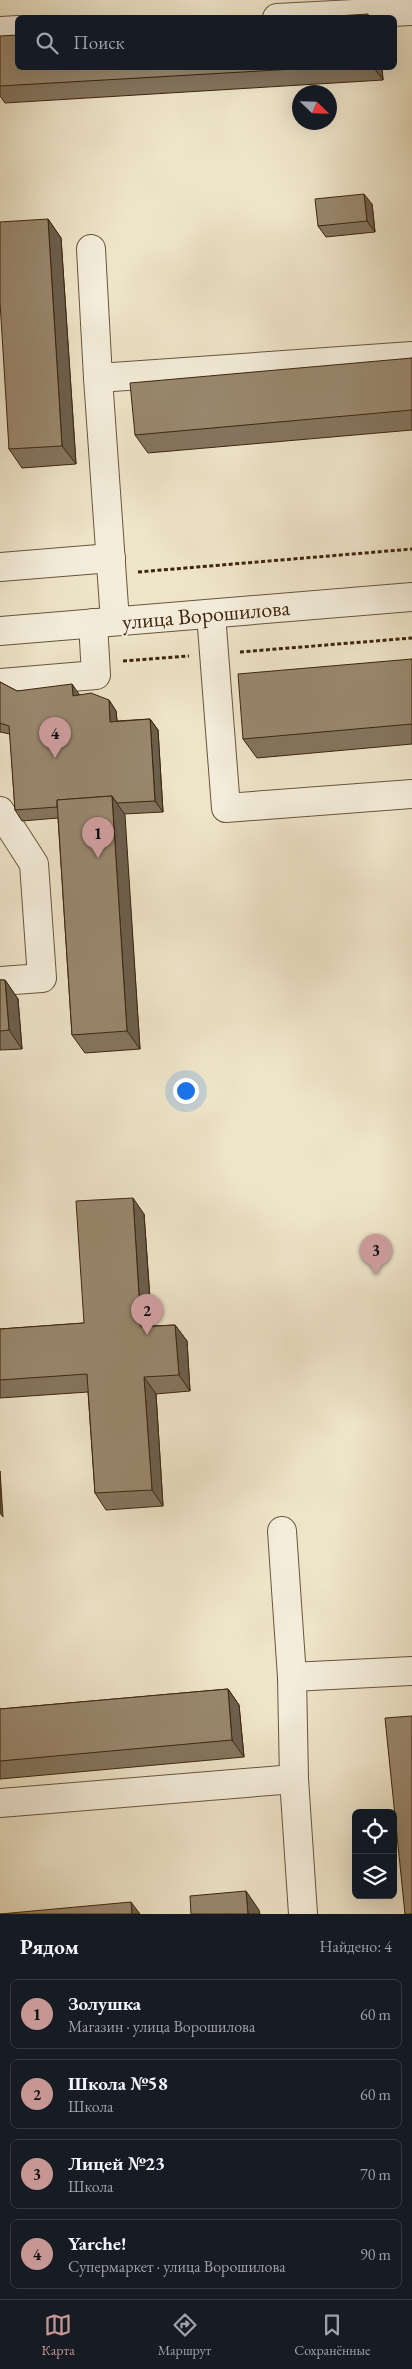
<!DOCTYPE html>
<html lang="ru">
<meta charset="utf-8">
<style>
body{margin:0;font-family:"EB Garamond",serif;background:#20242c;color:#f1f3f6}
.controls{position:absolute;right:15px;bottom:15px;display:grid;overflow:hidden;border-radius:8px;box-shadow:0 5px 20px #0002}
.controls button{width:45px;height:45px;display:grid;place-items:center;padding:0;border:0;border-bottom:1px solid #363941;background:#171b24;color:#f1f3f6;font:25px sans-serif}
.compass{position:absolute;left:292px;top:85px;width:45px;height:45px;border-radius:50%;background:#171b24;box-shadow:0 5px 20px #0002;rotate:113deg}
.you{position:absolute;left:185px;top:1090px;width:18px;height:18px;margin:-12px;border:4px solid #fff;border-radius:50%;background:#1a73e8;box-shadow:0 0 0 8px #1a73e833}
.badge{display:grid;place-items:center;width:32px;height:32px;border-radius:50%;background:#c59692;color:#111;font-size:16px;font-weight:700}
.pin{position:absolute;translate:-50% -41px;filter:drop-shadow(0 1px 2px #0008)}
.pin::after{content:'';position:absolute;top:26px;width:18px;height:15px;background:inherit;clip-path:polygon(0 0,100% 0,50% 100%)}
.list{margin:0;padding:0;list-style:none}
h2{display:flex;justify-content:space-between;align-items:center;height:65px;margin:0;padding:0 20px;font-size:21px}
h2 small{font-size:16px;font-weight:400;color:#9ea1a6}
.list li{display:grid;grid-template-columns:32px 1fr auto;gap:15px;align-items:center;box-sizing:border-box;height:70px;margin:0 10px 10px;padding:0 10px;border:1px solid #363941;border-radius:8px}
.list b{display:block;font-size:19px;white-space:nowrap}
.list p{margin:0;font-size:16px;white-space:nowrap;color:#9ea1a6}
.list em{font-size:16px;font-style:normal;color:#9ea1a6}
.icon{flex:none;width:28px;height:28px;fill:none;stroke:currentColor;stroke-width:2;stroke-linecap:round;stroke-linejoin:round}
.map{position:relative;flex:none;width:412px;height:1914px;overflow:hidden}
.search{position:absolute;background:#171b24;box-shadow:0 5px 20px #0002;left:15px;right:15px;top:15px;height:55px;display:flex;align-items:center;gap:12px;box-sizing:border-box;padding:0 18px;border-radius:8px;color:#9ea1a6;font-size:19px}
.sheet{height:385px;background:#171b24}
nav{display:flex;justify-content:space-around;align-items:center;box-sizing:border-box;height:70px;border-top:1px solid #363941;background:#171b24;font-size:14px;color:#9ea1a6}
nav a{display:grid;justify-items:center;gap:2px}
nav .on{color:#c59692}
.map>svg:first-child{display:block}
</style>
<div class="map">
<svg width="412" height="1914" viewBox="0 0 412 1914">
<rect width="100%" height="100%" fill="#eee4c8"/>
<filter id="stains"><feTurbulence type="fractalNoise" baseFrequency=".004" numOctaves="4"/><feColorMatrix values="0 0 0 0 .2 0 0 0 0 .09 0 0 0 0 .02 0 0 0 .5 -.17"/></filter>
<radialGradient id="worn" r=".72"><stop offset=".6" stop-color="#630" stop-opacity="0"/><stop offset="1" stop-color="#630" stop-opacity=".3"/></radialGradient>
<g fill="none" stroke-linecap="round" stroke-linejoin="round">
<defs>
<g id="minor">
<path d="M277 18 412 11"/>
<path d="M0 31 18 30"/>
<path d="M91 249 98 378 412 356"/>
<path d="M98 378 115 621"/>
<path d="M0 567 111 558"/>
<path d="M211 614 226 808 412 794"/>
<path d="M0 631 412 597"/>
<path d="M0 683 96 675 93 623"/>
<path d="M0 811 34 864 42 978 0 981"/>
<path d="M282 1531 292 1677 294 1779"/>
<path d="M292 1677 412 1671"/>
<path d="M0 1803 294 1779 303 1914"/>
</g>
</defs>
<use href="#minor" stroke="#69553c" stroke-width="30"/>
<g stroke="#3d250d" stroke-width="3" stroke-dasharray="4 2.5" stroke-linecap="butt">
<path d="M138 572 412 549"/>
<path d="M240 652 412 638"/>
<path d="M123 661 189 656"/>
</g>
<use href="#minor" stroke="#f4eddb" stroke-width="28"/>
</g>
<g fill="#84755f" stroke="#3d250d">
<path d="M0 36 18 68H382L383 80 5 103 0 96Z"/>
<path d="M372 204 375 232 326 237 318 226Z"/>
<path d="M48 219 61 238 76 464 22 468 9 449Z"/>
<path d="M412 358V430L148 453 135 435Z"/>
<path d="M412 659V744L257 758 243 739Z"/>
<path d="M0 682 17 691 79 695 109 700 116 711 117 721 150 719 158 730 163 812 124 814 140 1049 85 1053 72 1035 58 818 22 821 15 810 10 734 0 732Z"/>
<path d="M0 980H5L18 999 22 1049 0 1050Z"/>
<path d="M144 1214 152 1326 175 1325 187 1341 190 1391 156 1394 163 1506 106 1510 95 1493 88 1392 0 1398V1329L84 1323Z"/>
<path d="M228 1689 239 1705 244 1757 0 1779V1709Z"/>
</g>
<g fill="#6b5f4d" stroke="#3d250d">
<path d="M374 68H382L383 80Z"/>
<path d="M364 194 372 204 375 232 367 221Z"/>
<path d="M48 219 61 238 76 464 62 446Z"/>
<path d="M72 684 79 694 81 706 73 696Z"/>
<path d="M109 700 116 711 118 732 110 722Z"/>
<path d="M150 719 158 730 163 812 155 801Z"/>
<path d="M112 796 125 815 140 1049 127 1031Z"/>
<path d="M5 980 18 999 22 1049 9 1030Z"/>
<path d="M133 1198 144 1214 153 1344 141 1327Z"/>
<path d="M175 1325 187 1341 190 1391 179 1375Z"/>
<path d="M144 1377 156 1394 163 1506 152 1490Z"/>
<path d="M0 1471 3 1517 0 1513Z"/>
<path d="M228 1689 239 1705 244 1757 232 1740Z"/>
<path d="M246 1891 259 1910 260 1914H248Z"/>
<path d="M131 1902 140 1914H132Z"/>
</g>
<g fill="#99886e" stroke="#3d250d">
<path d="M368 14 369 18H306Z"/>
<path d="M18 35V68H312L0 86V36Z"/>
<path d="M364 194 367 221 318 226 315 199Z"/>
<path d="M48 219 62 446 9 449 0 302V222Z"/>
<path d="M412 358V410L135 435 130 383Z"/>
<path d="M412 659V724L243 739 238 674Z"/>
<path d="M0 682 17 691 72 684 73 696 91 693 109 700 110 722 150 719 155 801 117 803 112 796 57 800V807L15 810 9 726 0 723Z"/>
<path d="M112 796 127 1031 72 1035 57 800Z"/>
<path d="M0 980H5L9 1030 0 1031Z"/>
<path d="M133 1198 141 1327 175 1325 179 1375 144 1377 152 1490 95 1493 87 1374 0 1380V1329L84 1323 76 1201Z"/>
<path d="M228 1689 232 1740 0 1761V1709Z"/>
<path d="M412 1716V1914H405L385 1718Z"/>
<path d="M246 1891 248 1914H191L190 1896Z"/>
<path d="M131 1902 132 1914H0Z"/>
</g>
<g text-anchor="middle" stroke-width="4" stroke-linejoin="round" paint-order="stroke">
<g font-size="22" fill="#3d250d" stroke="#f4eddb">
<text transform="translate(206 614) rotate(-5)" y="8">улица Ворошилова</text>
</g>
</g>
<rect width="100%" height="100%" filter="url(#stains)"/>
<rect width="100%" height="100%" fill="url(#worn)"/>
</svg>
<div class="controls">
<button><svg class="icon" aria-label="locate" viewBox="0 0 24 24"><circle cx="12" cy="12" r="6"/><path d="M12 2v4M12 18v4M2 12h4M18 12h4"/></svg></button>
<button><svg class="icon" aria-label="layers" viewBox="0 0 24 24"><path d="M12 4l9 5-9 5-9-5zM3 14l9 5 9-5"/></svg></button>
</div>
<svg class="compass" viewBox="-18 -18 36 36"><path d="M0-13l5 13h-10z" fill="#e53935"/><path d="M0 13l5-13h-10z" fill="#9ea1a6"/></svg>
<div class="you"></div>
<div class="pin badge" style="left:98px;top:858px">1</div>
<div class="pin badge" style="left:147px;top:1335px">2</div>
<div class="pin badge" style="left:376px;top:1275px">3</div>
<div class="pin badge" style="left:55px;top:758px">4</div>
<div class="search"><svg class="icon" aria-label="search" viewBox="0 0 24 24"><circle cx="10" cy="10" r="6"/><path d="M15 15l6 6"/></svg>Поиск</div>
</div>
<section class="sheet">
<h2>Рядом<small>Найдено: 4</small></h2>
<ul class="list">
<li><span class="badge">1</span><div><b>Золушка</b><p>Магазин · улица Ворошилова</p></div><em>60 m</em></li>
<li><span class="badge">2</span><div><b>Школа №58</b><p>Школа</p></div><em>60 m</em></li>
<li><span class="badge">3</span><div><b>Лицей №23</b><p>Школа</p></div><em>70 m</em></li>
<li><span class="badge">4</span><div><b>Yarche!</b><p>Супермаркет · улица Ворошилова</p></div><em>90 m</em></li>
</ul>
</section>
<nav>
<a class="on"><svg class="icon" aria-label="map" viewBox="0 0 24 24"><path d="M3 6l6-2 6 2 6-2v14l-6 2-6-2-6 2zM9 4v14M15 6v14"/></svg>Карта</a>
<a><svg class="icon" aria-label="directions" viewBox="0 0 24 24"><path d="M12 3l9 9-9 9-9-9zM9 14v-3h6M13 9l2 2-2 2"/></svg>Маршрут</a>
<a><svg class="icon" aria-label="saved" viewBox="0 0 24 24"><path d="M7 4h10v16l-5-4-5 4z"/></svg>Сохранённые</a>
</nav>
